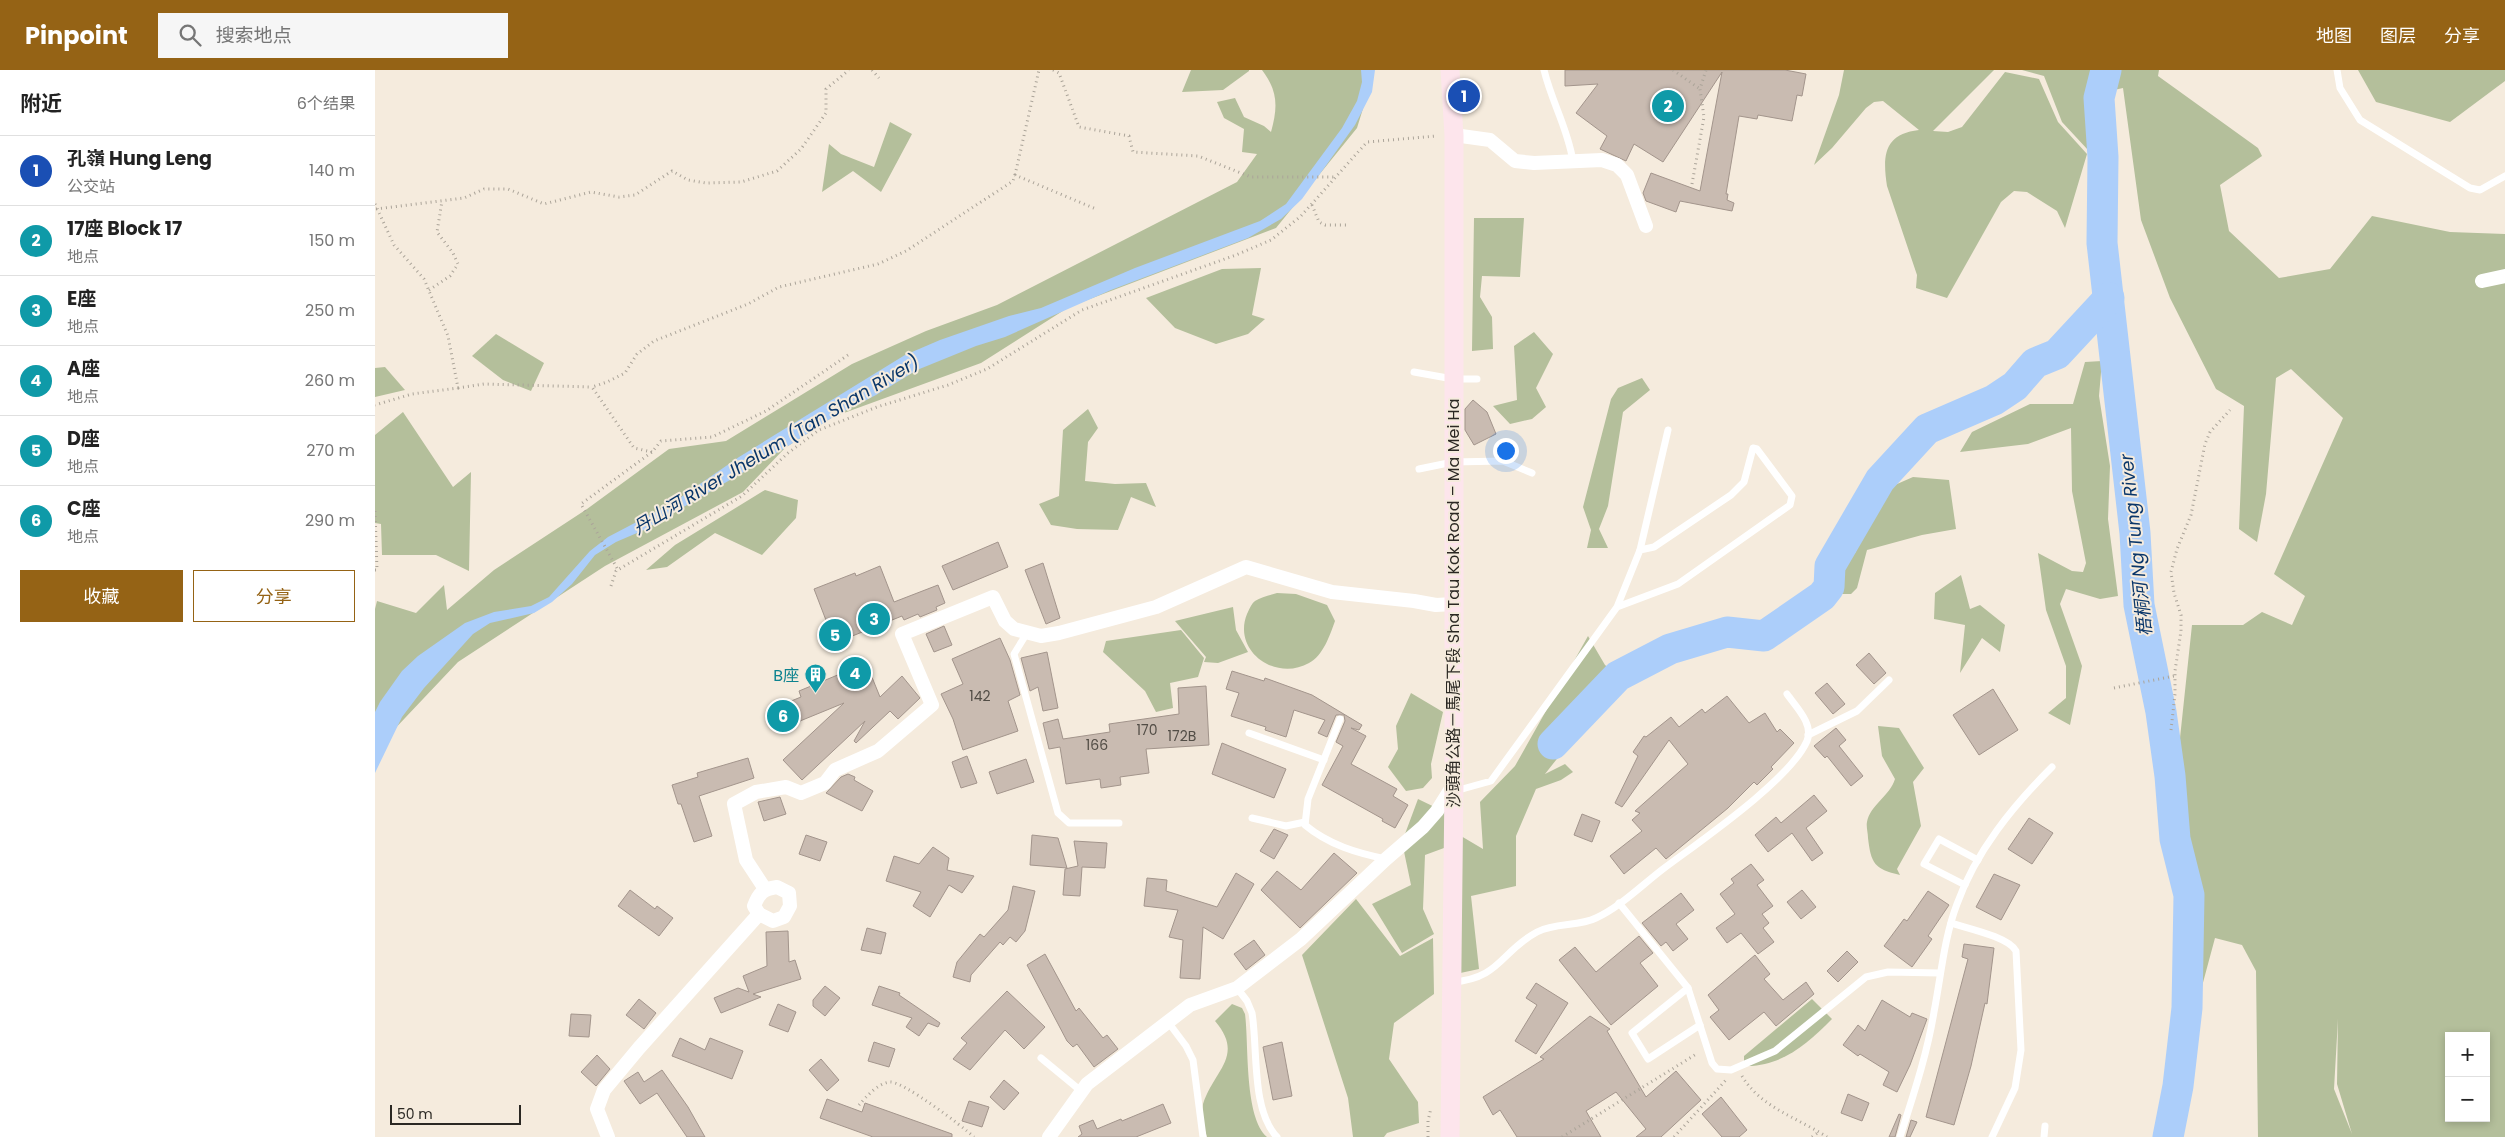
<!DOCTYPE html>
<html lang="zh">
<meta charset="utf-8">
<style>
body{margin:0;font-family:Poppins,"Noto Sans SC",sans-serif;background:#f6f6f6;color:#222}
.controls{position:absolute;right:15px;bottom:15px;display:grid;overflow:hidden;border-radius:0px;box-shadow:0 2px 8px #0003}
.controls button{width:45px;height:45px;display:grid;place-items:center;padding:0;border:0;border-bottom:1px solid #e0e0e0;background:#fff;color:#222;font:25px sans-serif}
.scale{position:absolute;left:15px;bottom:12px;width:131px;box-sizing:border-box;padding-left:5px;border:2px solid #2b2823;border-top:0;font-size:14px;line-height:18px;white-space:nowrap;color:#2b2823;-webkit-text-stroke:4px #f5ebdd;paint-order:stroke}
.you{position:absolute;left:1130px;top:380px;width:18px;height:18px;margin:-12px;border:4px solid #fff;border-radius:50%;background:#1a73e8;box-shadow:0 0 0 8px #1a73e833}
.badge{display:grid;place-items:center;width:32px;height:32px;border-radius:50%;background:#956315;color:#fff;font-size:16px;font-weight:700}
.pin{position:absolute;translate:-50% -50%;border:2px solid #fff;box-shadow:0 1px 5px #0006}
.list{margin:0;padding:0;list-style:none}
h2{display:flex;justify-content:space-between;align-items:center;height:65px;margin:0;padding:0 20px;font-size:21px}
h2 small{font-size:16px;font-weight:400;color:#767676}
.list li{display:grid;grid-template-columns:32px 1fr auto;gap:15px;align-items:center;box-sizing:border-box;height:70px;padding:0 20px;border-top:1px solid #e0e0e0}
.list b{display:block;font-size:19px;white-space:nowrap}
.list p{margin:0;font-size:16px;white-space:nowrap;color:#767676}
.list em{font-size:16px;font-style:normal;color:#767676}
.actions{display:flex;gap:10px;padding:15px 20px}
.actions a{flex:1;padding:11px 0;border:1px solid #956315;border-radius:0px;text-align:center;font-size:18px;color:#956315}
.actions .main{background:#956315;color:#fff}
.icon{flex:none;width:28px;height:28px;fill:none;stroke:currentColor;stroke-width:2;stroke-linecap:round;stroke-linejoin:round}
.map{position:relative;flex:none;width:2130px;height:1067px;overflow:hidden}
header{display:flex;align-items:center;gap:30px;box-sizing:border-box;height:70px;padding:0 25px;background:#956315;color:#fff}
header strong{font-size:24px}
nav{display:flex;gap:28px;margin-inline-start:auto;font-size:18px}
.search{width:350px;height:45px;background:#f6f6f6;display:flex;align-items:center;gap:12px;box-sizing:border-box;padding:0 18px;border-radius:0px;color:#767676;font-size:19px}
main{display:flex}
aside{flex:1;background:#fff}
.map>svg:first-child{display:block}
</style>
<header>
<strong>Pinpoint</strong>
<div class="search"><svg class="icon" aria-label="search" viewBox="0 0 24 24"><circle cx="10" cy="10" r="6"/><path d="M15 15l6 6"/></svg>搜索地点</div>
<nav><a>地图</a><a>图层</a><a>分享</a></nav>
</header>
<main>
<aside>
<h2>附近<small>6个结果</small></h2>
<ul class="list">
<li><span class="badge" style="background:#1a4fb4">1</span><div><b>孔嶺 Hung Leng</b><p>公交站</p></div><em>140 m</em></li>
<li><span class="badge" style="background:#0f9aa8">2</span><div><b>17座 Block 17</b><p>地点</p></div><em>150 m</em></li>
<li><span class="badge" style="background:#0f9aa8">3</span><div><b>E座</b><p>地点</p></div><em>250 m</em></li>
<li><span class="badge" style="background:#0f9aa8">4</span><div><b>A座</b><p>地点</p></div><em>260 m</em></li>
<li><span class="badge" style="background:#0f9aa8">5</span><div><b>D座</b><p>地点</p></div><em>270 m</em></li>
<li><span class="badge" style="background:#0f9aa8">6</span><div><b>C座</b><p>地点</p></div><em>290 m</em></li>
</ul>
<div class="actions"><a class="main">收藏</a><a>分享</a></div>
</aside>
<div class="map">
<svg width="2130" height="1067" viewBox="0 0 2130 1067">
<rect width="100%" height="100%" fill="#f5ebdd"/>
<g fill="#b4bf9b" fill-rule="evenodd">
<path d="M816 0H874V1L848 20 807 22Z"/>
<path d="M887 0H996L998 6 982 58 901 158 694 237 606 293 458 347 410 378 368 422 230 496 83 592 13 666 0 689V539L2 531 41 543 69 515 72 540 119 500 212 439 294 379 351 371 477 294 551 261 622 235 862 112 882 84 867 82 869 59 849 48 842 32 860 28 869 47 889 56 896 62C903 37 903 21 887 0Z"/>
<path d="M1469 0H1619L1558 61 1573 62 1587 57 1630 2 1664 9 1683 52 1712 84 1690 158 1682 141 1652 122 1639 121 1626 132 1572 228 1541 218 1542 205 1512 116C1507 84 1510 64 1544 60L1508 31 1499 32 1491 38 1457 78 1439 95 1464 25Z"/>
<path d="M1647 0H1784L1783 6 1883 78 1887 86 1845 115 1854 161 1904 208 1955 199 1997 146 2075 162 2130 164V1067H1883L1881 901 1867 875 1840 868 1826 920 1800 919 1808 781 1805 668 1817 555H1868L1887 542 1917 555 1930 526 1899 504 1968 348 1916 299 1901 308 1891 424 1882 472 1864 459 1869 336 1841 319 1795 228 1766 150 1748 18 1721 24 1713 80 1687 52 1669 6ZM1963 949 1962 1014 1977 1064 1959 1019ZM2074 966H2111V1048H2074Z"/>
<path d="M1983 0H2130V11L2075 52 2001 32Z"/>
<path d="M515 52 537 64 506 122 478 101 447 122 454 74 466 84 499 97Z"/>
<path d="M1099 148H1149L1145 207 1107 206 1105 227 1117 247 1118 279 1097 281Z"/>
<path d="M886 198 877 245 890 249 873 264 841 274 800 258 771 228 847 199Z"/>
<path d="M1159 262 1178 284 1161 318 1171 337 1157 349 1135 354 1118 336 1142 330 1139 276Z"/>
<path d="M121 264 169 293 156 321 128 310 97 286Z"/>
<path d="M1727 291 1724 326 1735 396 1733 449 1743 526 1725 529 1691 519 1685 534 1707 596 1695 655 1673 643 1691 628V596L1671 540 1663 483 1697 501 1708 502 1711 493 1697 421 1696 358 1653 374 1585 382 1597 362 1655 334H1698L1710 292Z"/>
<path d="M10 297 30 320 0 327V298Z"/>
<path d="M1267 308 1275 320 1248 342 1233 436 1224 459 1233 478H1212L1216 460 1208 437 1236 329 1243 318Z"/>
<path d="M713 339 723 358 713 372 710 411 740 414 771 413 781 437 756 427 743 460 702 459 676 455 664 434 684 426 688 360Z"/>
<path d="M28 342 78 417 96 402 94 501 61 485H7L6 454 0 453V365Z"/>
<path d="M1538 407 1574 410 1581 459 1547 465 1492 480 1482 518 1476 524H1457L1466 482 1480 483 1513 418Z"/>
<path d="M390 420 423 430 421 448 387 485 340 463 292 497 271 500 300 475Z"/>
<path d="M1586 505 1595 539 1605 535 1630 555 1625 582 1607 568 1585 603 1590 555 1559 549 1560 523Z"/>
<path d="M902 523 921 524 952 535 960 551C955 565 948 586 934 593 901 612 857 581 872 544 874 540 876 534 880 531 886 527 895 525 902 523Z"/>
<path d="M858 537 861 560 873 582 843 593 829 592 831 587 800 551Z"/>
<path d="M806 560 829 588 823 607 795 613 798 638 781 642 770 621 728 582 731 571Z"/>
<path d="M1213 566 1230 595 1254 614 1215 647 1170 704 1190 694 1198 702 1186 710 1161 719 1141 766V816L1096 826 1104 899 1076 905 1086 766 1108 779 1105 732 1140 696Z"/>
<path d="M1036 623 1068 642 1056 694 1057 708 1048 718 1031 721 1013 697 1023 679 1021 656Z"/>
<path d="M1503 656 1524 658 1549 698 1538 712 1546 756 1522 799 1525 805C1499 799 1496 793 1493 768 1493 763 1491 756 1492 752 1495 735 1515 726 1520 709L1507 686Z"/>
<path d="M1043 729 1072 743 1069 778 1050 785 1048 839 1059 864 1027 883 997 834 1036 815 1027 772Z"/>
<path d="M981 829 1025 886 1058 868 1059 924 1019 953 1014 989 1043 1032 1044 1053 1012 1063 1009 1067H978L973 1028 927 885Z"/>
<path d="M1437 929 1457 949C1433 973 1409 995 1373 996L1369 991V986Z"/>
<path d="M857 934 867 938 870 944C874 974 869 1047 892 1067H832C828 1056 826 1045 828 1034 839 1000 870 986 840 951Z"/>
</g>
<path fill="#accefa" d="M986 0H1000L997 22 980 55 927 129 906 149 873 168 736 220 630 267 601 276 542 300 501 325 458 347 410 378 269 460 241 472 220 485 197 514 177 532 159 543 115 553 98 564 49 618 27 647 0 703V642L5 632 27 601 43 586 90 553 119 542 156 536 174 527 215 481 233 467 296 434 364 387 530 285 565 270 634 246 666 238 760 198 885 151 911 134 967 58 982 31 987 12Z"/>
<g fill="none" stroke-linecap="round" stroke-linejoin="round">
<g stroke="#accefa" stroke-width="31">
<path d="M1731 0 1724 28 1728 87 1727 173 1760 463 1764 535 1786 642 1795 706 1800 769 1814 825 1812 938 1803 1016 1793 1067"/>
<path d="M1178 674 1243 606 1295 579 1352 562 1389 566 1447 526 1454 517 1455 496 1505 410 1552 359 1619 330 1640 316 1660 293 1682 284 1734 228"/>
</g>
</g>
<g fill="#c9bbb1" stroke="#a3958c">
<path d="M1190 0H1410L1431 4 1427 26 1422 25 1417 51 1383 45 1382 49 1364 46 1351 124H1353L1352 130 1359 133 1357 141 1305 131 1301 142 1271 131 1268 123 1276 103 1325 121 1347 2 1288 92 1259 74 1251 91 1225 79 1232 66 1201 43 1223 14 1190 16Z"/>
<path d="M1098 330 1112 342 1121 364 1099 375 1090 360V339Z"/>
<path d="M623 472 633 497 578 520 567 496Z"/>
<path d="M668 493 685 548 671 554 650 500Z"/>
<path d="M505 496 519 532 563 515 570 533 561 537 562 540 545 547 543 544 529 550 527 546 450 577 444 563 454 558 439 519 480 503 481 506Z"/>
<path d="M569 556 577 575 559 582 551 564Z"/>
<path d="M625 568 635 590 645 625 633 631 643 661 588 680 578 649 566 624 588 614 577 589Z"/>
<path d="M672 582 683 638 668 641 663 617 655 621 646 588Z"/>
<path d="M1494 583 1511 603 1499 614 1481 595Z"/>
<path d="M490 590 505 627 527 606 545 628 523 649 515 641 481 673 479 671 490 651 427 710 408 690 469 633 403 660 394 640 426 627 424 621 465 604 464 601Z"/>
<path d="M857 601 889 611 890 608 937 625 987 655 984 660 976 658 991 666 976 694 1022 719 1018 726 1033 735 1020 758 1007 751 1008 749 947 715 968 676 961 672 970 651 969 645H961L952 667 943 663 950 650 919 640 911 667 890 660 891 657 856 646 864 623 851 619Z"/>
<path d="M1452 613 1470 634 1458 644 1440 623Z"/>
<path d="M831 616 834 675 771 679 774 703 745 707 746 715 726 718 725 709 691 714 685 677 674 679 668 653 683 649 688 669 735 662 734 654 804 644 803 618Z"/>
<path d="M1618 619 1643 660 1604 685 1578 645Z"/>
<path d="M1352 626 1374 653 1390 643 1402 662 1405 659 1419 673 1396 697 1398 699 1382 715 1379 712 1353 738 1291 789 1281 778 1249 804 1235 786 1267 761 1257 750 1265 743 1260 741 1313 694 1294 670 1247 737 1240 733 1263 686 1258 682 1269 666 1271 667 1296 647 1304 657 1327 639 1330 643Z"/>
<path d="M1461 658 1471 670 1464 676 1488 706 1476 716 1452 686 1450 688 1439 676Z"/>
<path d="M847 673 911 699 899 728 837 704Z"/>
<path d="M592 686 602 713 586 718 577 692Z"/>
<path d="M373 688 379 708 324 726 337 766 319 772 306 734H303L297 715 323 707 322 703Z"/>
<path d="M651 689 659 712 622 724 614 702Z"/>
<path d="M473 704 480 707 479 710 498 721 487 741 451 723 466 707Z"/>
<path d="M1439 725 1452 741 1431 758 1448 783 1437 791 1417 763 1393 782 1380 765 1401 747 1406 753Z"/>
<path d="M405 727 411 744 389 751 383 732Z"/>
<path d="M1207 744 1225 751 1217 772 1199 765Z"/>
<path d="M1654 748 1678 763 1657 794 1633 779Z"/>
<path d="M899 759 913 765 899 789 885 781Z"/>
<path d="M431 765 452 772 445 791 424 784Z"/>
<path d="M657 765 683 768 692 798 655 795Z"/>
<path d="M699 771 732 773 730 798 707 797 705 826 688 825 690 799 703 796Z"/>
<path d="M558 777 574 788 572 800 599 806 587 823 574 815 555 847 538 836 546 822 511 811 519 786 544 794Z"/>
<path d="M959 783 982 803 925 858 886 820 902 801 926 820Z"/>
<path d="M1376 794 1389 810 1382 815 1398 836 1387 844 1394 853 1388 858 1399 872 1383 884 1366 863 1352 873 1341 858 1360 844 1345 824 1359 813 1356 809Z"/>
<path d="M861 803 879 814 848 869 828 857 825 909 805 908 808 870 794 867 803 840 769 836 772 808 792 810 791 821 842 837Z"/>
<path d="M1619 804 1645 815 1626 850 1601 837Z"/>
<path d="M638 816 660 821 650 861 641 872 635 867 628 875 625 872 596 905 595 912 578 907 582 892 605 864 609 867 633 840Z"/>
<path d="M255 820 280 839 282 836 298 848 284 866 243 836Z"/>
<path d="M1427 820 1441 837 1426 849 1412 832Z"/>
<path d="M1553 821 1574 835 1553 866 1557 869 1537 897 1509 876 1529 849 1532 851Z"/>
<path d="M1306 823 1319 840 1301 854 1313 869 1298 881 1291 872 1286 876 1267 853Z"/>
<path d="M492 858 511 863 506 884 486 880Z"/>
<path d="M413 861 414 892 420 890 426 909 378 924 386 927 346 943 339 928 363 918 374 922 368 906 392 896 391 862Z"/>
<path d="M1264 866 1278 883 1265 893 1283 916 1236 955 1184 890 1200 877 1221 902Z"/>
<path d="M879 870 890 885 871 900 859 884Z"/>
<path d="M1589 874 1619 878 1612 934 1610 933 1596 996 1579 1055 1551 1047 1593 889 1587 887Z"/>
<path d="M1472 881 1483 892 1463 912 1452 901Z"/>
<path d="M670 884 701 941 704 938 728 968 732 965 743 979 719 997 702 974 698 977 692 971 652 895Z"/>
<path d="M1380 885 1395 904 1389 909 1408 930 1431 912 1439 924 1401 956 1389 942 1354 970 1335 947 1344 940 1333 925Z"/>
<path d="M1161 913 1193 933 1161 984 1140 971 1162 935 1151 928Z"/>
<path d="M450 916 465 928 450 946 438 936V930Z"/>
<path d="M504 916 525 923 524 925 565 953 563 957 553 953 544 966 531 957 537 948 497 935Z"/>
<path d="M632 921 670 957 649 979 630 960 595 1000 578 989 592 973 586 968Z"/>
<path d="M264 929 281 943 269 959 251 945Z"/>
<path d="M1507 930 1535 947 1537 943 1552 949 1535 995 1522 1022 1508 1015 1514 1002 1485 984 1483 986 1468 975 1483 955 1490 961Z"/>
<path d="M403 934 421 942 413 962 394 955Z"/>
<path d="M196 944 216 945 214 967 194 966Z"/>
<path d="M1215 946 1235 959 1232 961 1271 1027 1301 1001 1326 1030 1286 1067H1261L1271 1059 1241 1022 1211 1041 1226 1067H1142L1125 1040 1118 1045 1108 1027 1169 989 1165 987Z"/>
<path d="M305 968 330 980 335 968 368 981 357 1009 297 986Z"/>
<path d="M499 972 520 979 514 997 493 991Z"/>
<path d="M907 972 917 1026 898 1030 888 977Z"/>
<path d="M222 985 235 999 221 1016 206 1002Z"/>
<path d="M446 989 464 1010 452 1021 434 1000Z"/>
<path d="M287 1000 313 1037 330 1067H312L282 1023 265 1034 249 1011 263 1002 269 1012Z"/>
<path d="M629 1010 644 1023 629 1040 615 1027Z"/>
<path d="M1473 1024 1494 1033 1487 1051 1466 1043Z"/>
<path d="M1346 1027 1372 1060 1364 1067H1347L1327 1044Z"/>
<path d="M452 1029 487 1042 490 1033 577 1064V1067H498L445 1048Z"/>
<path d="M594 1031 614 1037 607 1057 587 1051Z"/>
<path d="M788 1034 796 1053 761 1067H703L707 1064 704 1056 718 1050 722 1059 746 1049 747 1051Z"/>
<path d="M1524 1044 1526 1045 1520 1067H1514Z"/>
<path d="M1536 1050 1542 1052 1535 1067H1531Z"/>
</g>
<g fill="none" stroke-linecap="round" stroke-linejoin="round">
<g stroke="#aba499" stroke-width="3" stroke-dasharray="1 4" stroke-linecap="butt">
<path d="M497 0 504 8"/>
<path d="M678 0 684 3 704 57 754 66 758 82 823 86 876 107H961"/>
<path d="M1298 0 1325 19"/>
<path d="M640 105 664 0"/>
<path d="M1317 114 1329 47 1325 19 1331 0"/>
<path d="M0 134 19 175 49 209 73 266 83 318 37 324 0 335"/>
<path d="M937 135 944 152 950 155H974"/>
<path d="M1 139 89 128 109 119H133L169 134 216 122 244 127 260 125 297 101 313 110 331 113 366 112 402 101 426 79 451 43V19L474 0"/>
<path d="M54 220 75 206 83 194 78 183 62 162 67 131"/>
<path d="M83 318 109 314 217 317"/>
<path d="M277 382 259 378 217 317 232 312 250 303 262 284 279 271 373 234 404 217 503 194 531 181 638 111 640 105 721 139"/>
<path d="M0 441 2 500H0"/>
<path d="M242 498 206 434 277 382 286 371 337 367 391 341 473 285"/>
<path d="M236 516 241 501 367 426 413 383 444 360 502 337 573 315 612 299 707 240 861 185 896 170 926 146 992 72 1061 66"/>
<path d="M1739 618 1799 606"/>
<path d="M1796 660 1800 624V601L1806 561V545L1799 523 1796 502 1802 479 1816 445 1830 374 1835 362 1855 340"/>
<path d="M1367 1006C1385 1037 1423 1048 1452 1067"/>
<path d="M484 1035C491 1027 503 1013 515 1012 528 1011 587 1056 599 1067"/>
<path d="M1053 1067V1051L1056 1038"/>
<path d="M1187 1067 1323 983"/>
<path d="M1299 1067 1351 1010"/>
<path d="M1437 1067 1444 1062"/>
</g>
<g stroke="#fff" stroke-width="7">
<path d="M1169 0C1177 33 1192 56 1198 91"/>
<path d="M1962 0 1965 18 1985 50 2095 118 2105 120 2130 106"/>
<path d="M1039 302 1078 309H1102"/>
<path d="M1044 399 1078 392 1128 391 1157 403"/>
<path d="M1265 480 1293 360"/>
<path d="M652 563 639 584 683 743 694 753H744"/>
<path d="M965 649 933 729 930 755C954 775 982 783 1011 789"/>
<path d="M874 663 949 690"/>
<path d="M1433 665 1482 641 1514 610"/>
<path d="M1080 721 1116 711 1242 537 1303 514 1415 435 1417 426 1382 379 1378 378 1369 412 1356 425 1279 477 1265 480 1242 537"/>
<path d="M877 748 911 756 930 752"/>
<path d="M1590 815 1549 794 1564 769 1603 790"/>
<path d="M1244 833 1313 918 1337 993 1342 999 1356 1000 1400 981 1491 907 1513 902 1565 903"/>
<path d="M1576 853C1591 858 1634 867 1641 881L1646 980 1640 1018 1617 1067"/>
<path d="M1077 912C1125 909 1126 881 1162 862 1181 852 1203 857 1221 848 1245 837 1267 815 1288 799 1324 772 1415 710 1432 671 1439 654 1421 637 1412 624"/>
<path d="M862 918 872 931 877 943C883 978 876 1040 902 1067"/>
<path d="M1313 918 1257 963 1273 989 1325 955"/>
<path d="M793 952 811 976 818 990 828 1067"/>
<path d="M666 988 706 1021"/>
<path d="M1525 1067C1538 1026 1552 985 1559 942 1566 906 1569 868 1582 834 1601 781 1638 736 1677 697"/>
<path d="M1669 1067 1670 1056"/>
</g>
<g stroke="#fff" stroke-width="14">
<path d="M1079 65 1115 70 1140 91 1159 93 1227 90 1242 95 1252 105 1271 156"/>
<path d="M2107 211 2130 206"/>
<path d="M402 817 414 823 415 836 409 847 398 851 384 844 379 836C384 823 388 819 402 817Z"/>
<path d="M390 819 371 790 359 734 381 722 411 717 426 723 450 713 460 700 503 681 557 635 527 564 618 527 630 551 639 559 666 566 684 563 781 537 871 497 957 522 1039 531 1061 535 1078 534"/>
<path d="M233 1067 222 1039 229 1020 264 978 384 844"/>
<path d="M674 1067 712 1014 815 935 862 918 926 869 1011 789 1048 757 1062 741 1079 714"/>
</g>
<path stroke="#fde5ec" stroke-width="19" d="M1075 0 1079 65V713L1075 1067"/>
</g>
<defs>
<symbol id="building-pin" viewBox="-11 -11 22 30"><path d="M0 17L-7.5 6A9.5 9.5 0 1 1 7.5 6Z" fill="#0f9aa8" stroke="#f5ebdd"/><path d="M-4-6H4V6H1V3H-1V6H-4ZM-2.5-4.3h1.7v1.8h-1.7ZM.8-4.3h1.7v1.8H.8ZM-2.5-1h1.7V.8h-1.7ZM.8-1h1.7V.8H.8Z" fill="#fff"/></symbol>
</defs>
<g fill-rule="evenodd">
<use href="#building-pin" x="428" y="592" width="25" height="34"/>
</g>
<g text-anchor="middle" stroke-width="4" stroke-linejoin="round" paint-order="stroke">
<g font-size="14" fill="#524d46">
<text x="605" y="631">142</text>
<text x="772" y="665">170</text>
<text x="807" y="671">172B</text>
<text x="722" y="680">166</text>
</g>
<g font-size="16" fill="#2b2823" stroke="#f5ebdd">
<text transform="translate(1078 533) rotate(-90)" y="6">沙頭角公路－馬尾下段 Sha Tau Kok Road – Ma Mei Ha</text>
</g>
<g font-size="16" fill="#0d838f" stroke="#f5ebdd" text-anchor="end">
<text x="424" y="611">B座</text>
</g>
<g font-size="18" font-style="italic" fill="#09366a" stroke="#f5ebdd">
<text transform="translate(401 375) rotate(-31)" y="6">丹山河 River Jhelum (Tan Shan River)</text>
<text transform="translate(1761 475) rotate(-96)" y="6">梧桐河 Ng Tung River</text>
</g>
</g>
</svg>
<div class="controls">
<button>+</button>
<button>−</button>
</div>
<div class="scale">50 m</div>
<div class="you"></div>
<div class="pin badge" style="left:1089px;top:26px;background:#1a4fb4">1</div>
<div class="pin badge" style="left:1293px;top:36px;background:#0f9aa8">2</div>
<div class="pin badge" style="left:499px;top:549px;background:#0f9aa8">3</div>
<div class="pin badge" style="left:480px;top:603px;background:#0f9aa8">4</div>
<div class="pin badge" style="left:460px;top:565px;background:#0f9aa8">5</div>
<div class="pin badge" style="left:408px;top:646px;background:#0f9aa8">6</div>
</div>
</main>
